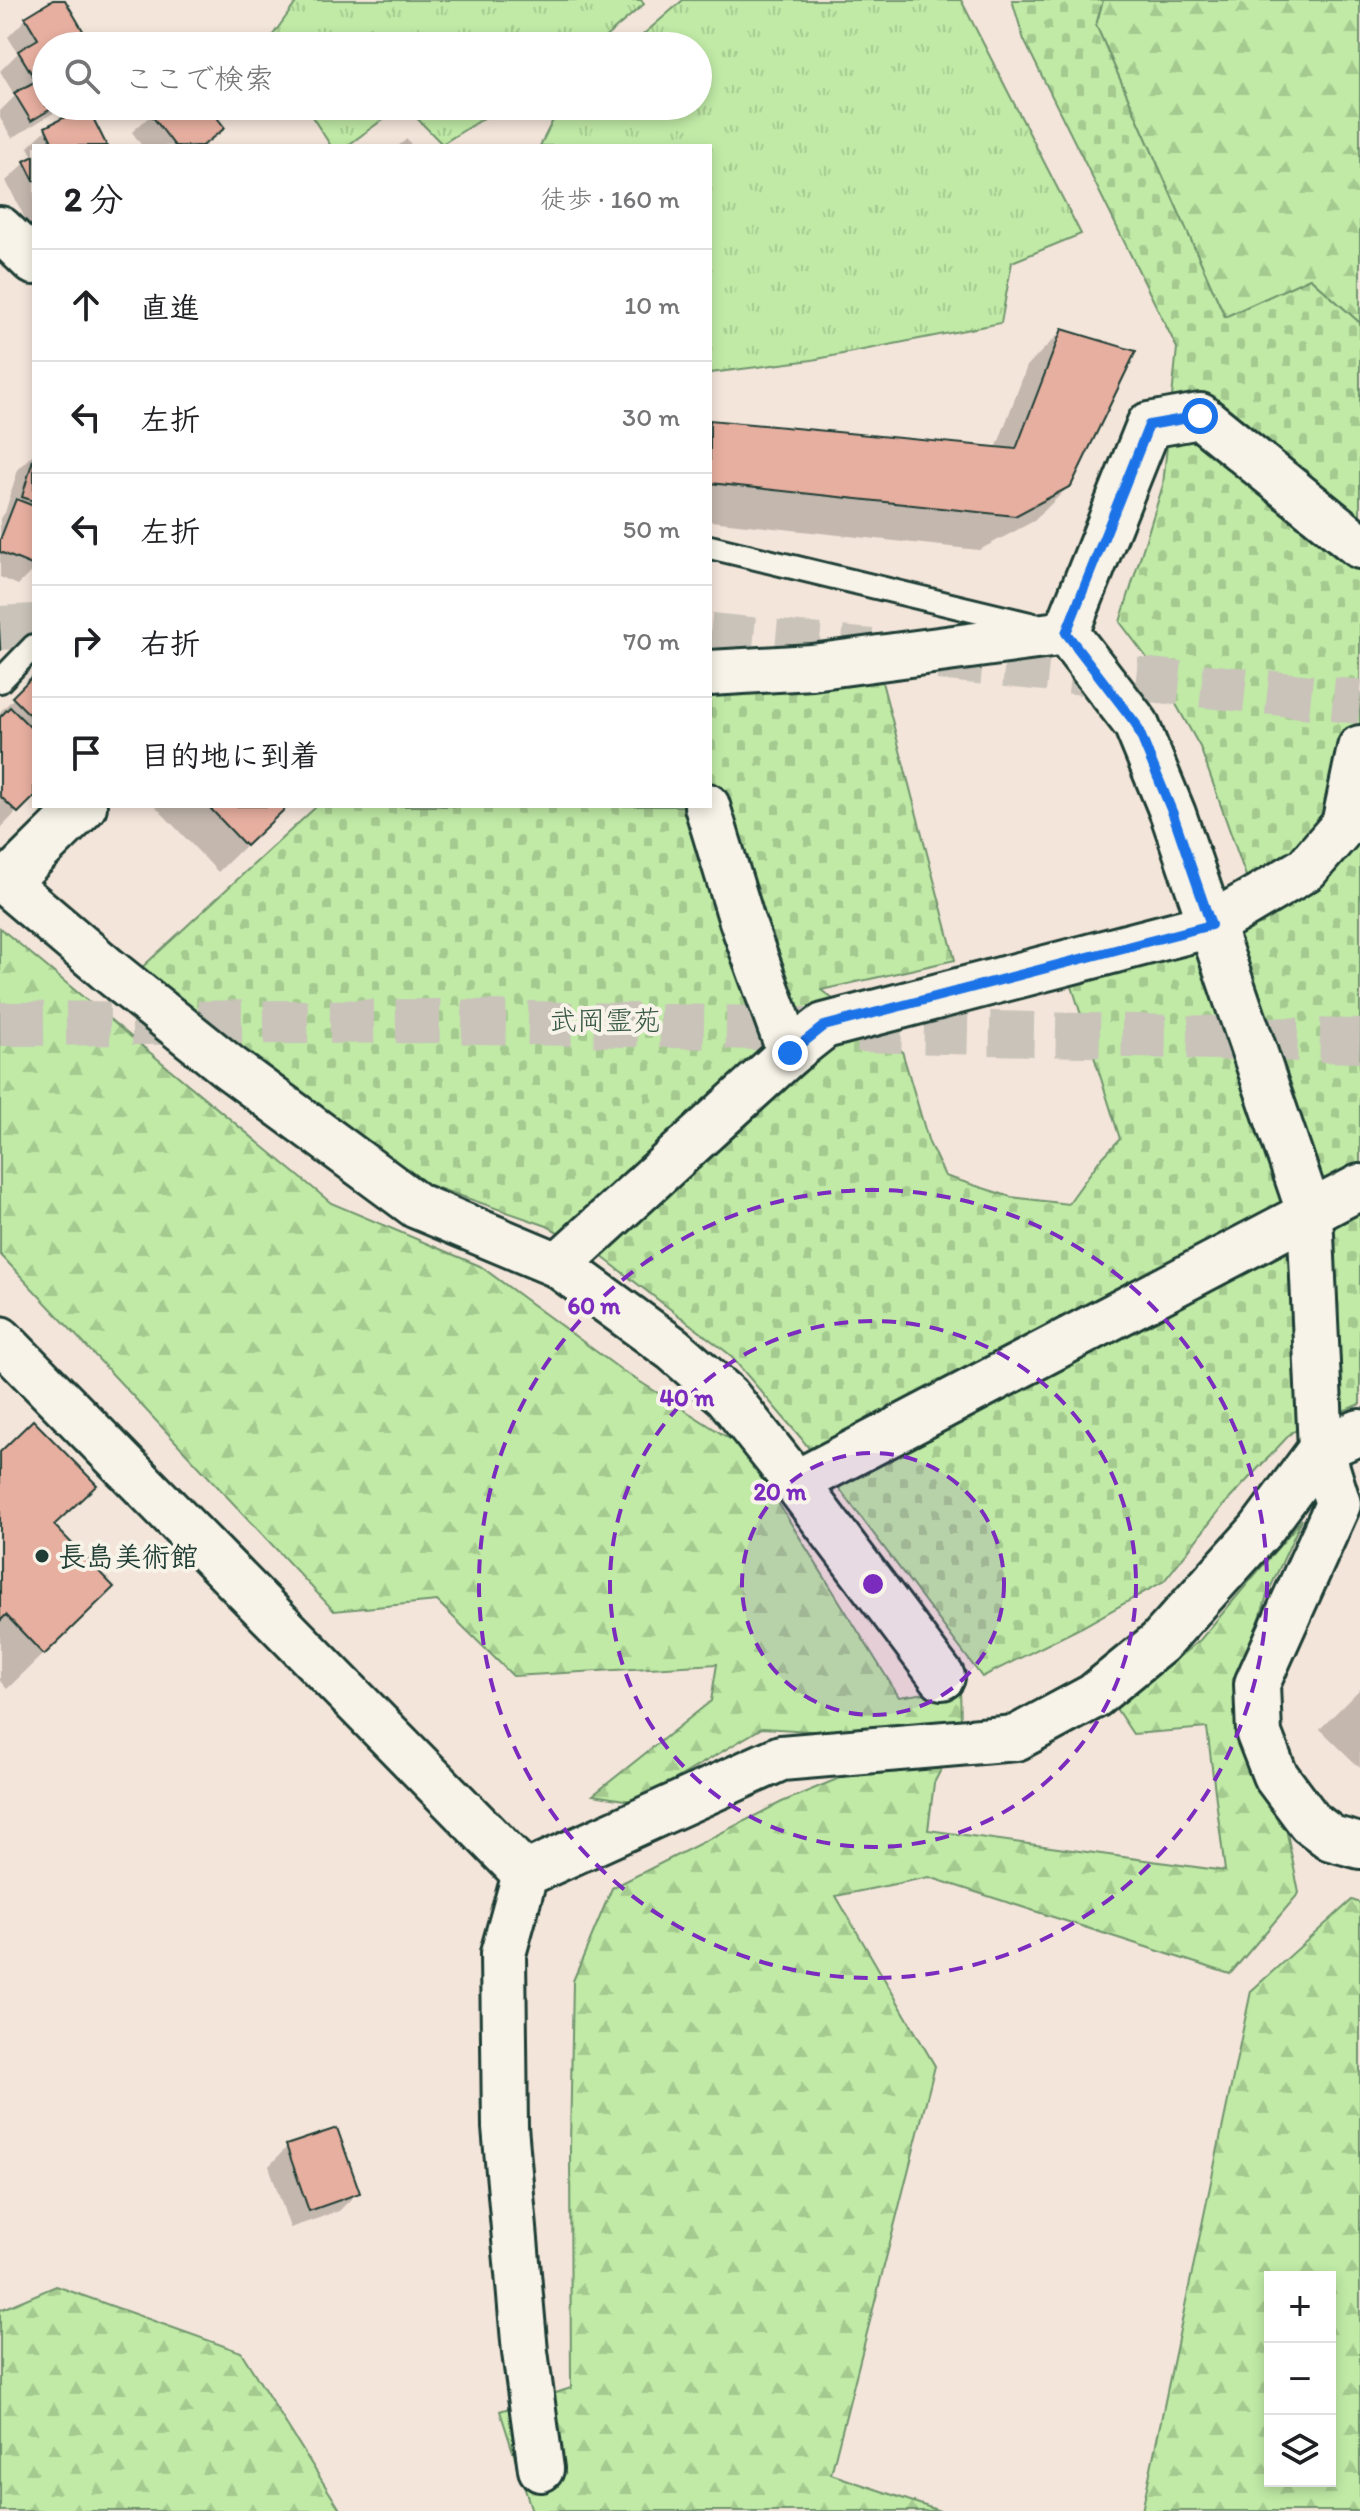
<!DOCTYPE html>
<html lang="ja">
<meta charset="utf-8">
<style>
body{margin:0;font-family:Itim,"Klee One",sans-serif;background:#f2f2f2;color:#202124}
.controls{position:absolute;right:24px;bottom:24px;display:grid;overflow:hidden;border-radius:0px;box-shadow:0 4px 12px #0003}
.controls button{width:72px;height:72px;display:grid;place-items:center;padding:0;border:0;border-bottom:2px solid #e0e0e0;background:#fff;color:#202124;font:40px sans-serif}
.stop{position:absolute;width:24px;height:24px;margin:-18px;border:6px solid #1a73e8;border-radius:50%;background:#fff}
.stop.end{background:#1a73e8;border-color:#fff;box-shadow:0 2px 8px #0008}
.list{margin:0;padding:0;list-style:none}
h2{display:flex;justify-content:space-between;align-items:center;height:104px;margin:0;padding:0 32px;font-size:34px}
h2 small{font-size:26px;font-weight:400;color:#757577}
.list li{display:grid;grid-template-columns:52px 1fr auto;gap:24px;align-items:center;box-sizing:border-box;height:112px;padding:0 32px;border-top:2px solid #e0e0e0}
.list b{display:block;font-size:30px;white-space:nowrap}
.list em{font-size:26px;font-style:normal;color:#757577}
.icon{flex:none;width:44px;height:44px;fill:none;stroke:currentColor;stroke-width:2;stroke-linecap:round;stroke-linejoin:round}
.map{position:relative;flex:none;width:1360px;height:2511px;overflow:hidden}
.search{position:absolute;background:#fff;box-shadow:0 4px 12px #0003;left:32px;top:32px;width:680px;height:88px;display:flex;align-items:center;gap:20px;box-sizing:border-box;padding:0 28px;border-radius:44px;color:#757577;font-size:30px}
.panel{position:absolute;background:#fff;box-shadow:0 4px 12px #0003;left:32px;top:144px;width:680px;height:664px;border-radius:0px}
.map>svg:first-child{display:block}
</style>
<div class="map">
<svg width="1360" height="2511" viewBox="0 0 1360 2511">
<defs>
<pattern id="grass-tufts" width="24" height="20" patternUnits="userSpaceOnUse" patternTransform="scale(2)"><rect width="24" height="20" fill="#c0eaa6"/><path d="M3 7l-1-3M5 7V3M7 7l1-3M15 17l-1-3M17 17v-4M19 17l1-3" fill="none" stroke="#a5ca90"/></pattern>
<pattern id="forest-firs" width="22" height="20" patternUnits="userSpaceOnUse" patternTransform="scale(2)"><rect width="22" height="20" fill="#c0eaa6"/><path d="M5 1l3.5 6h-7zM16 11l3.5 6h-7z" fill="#a5ca90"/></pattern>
<pattern id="cemetery-stones" width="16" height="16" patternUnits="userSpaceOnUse" patternTransform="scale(2)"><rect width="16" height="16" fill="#c0eaa6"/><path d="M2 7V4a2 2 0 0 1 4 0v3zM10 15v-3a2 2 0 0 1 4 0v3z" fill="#a5ca90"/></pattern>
</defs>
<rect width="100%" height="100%" fill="#f4e5da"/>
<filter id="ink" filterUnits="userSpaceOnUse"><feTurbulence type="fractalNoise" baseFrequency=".0125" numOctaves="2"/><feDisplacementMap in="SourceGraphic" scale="16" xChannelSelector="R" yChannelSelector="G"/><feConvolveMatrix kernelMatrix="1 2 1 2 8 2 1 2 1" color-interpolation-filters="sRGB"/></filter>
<g filter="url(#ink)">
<g fill="url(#grass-tufts)" stroke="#70946d" stroke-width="2">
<path d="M298 0H641L644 4 595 46H265Z"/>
<path d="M683 0H961L1081 234 1012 262 1001 323 812 360 710 373V146H540L556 114 564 106H698V46H630Z"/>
<path d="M305 106H401L347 146H331Z"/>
<path d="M405 106H503L442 144Z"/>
</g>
<g fill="url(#forest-firs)" stroke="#70946d" stroke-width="2" fill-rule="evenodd">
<path d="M1103 0H1360V323L1310 278 1225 317 1096 25Z"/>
<path d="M0 928 331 1203 480 1266 620 1369 744 1448 899 1697 960 1688 961 1723 892 1736 762 1728 637 1802 593 1795 711 1701 717 1664 513 1676 437 1601 334 1611 0 1254Z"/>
<path d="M1302 1519 1267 1595 1239 1687 1282 1808 1299 1893 1230 1974 929 1877 836 1896 935 2066 831 2474 940 2511H532L500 2411 571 2388 570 2146 573 1981 612 1888 782 1802 854 1772 947 1758 934 1783 928 1830 1225 1871 1207 1728 1133 1734 1115 1707 1200 1640Z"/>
<path d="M1352 1900 1360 1903V2511H1142L1251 1991ZM1270 2277H1330V2481H1270Z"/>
<path d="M56 2286 241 2352 341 2511H0V2310Z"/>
</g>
<path fill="url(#cemetery-stones)" stroke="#70946d" stroke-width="2" d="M1012 0H1103L1096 25 1225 317 1310 278 1360 323V1404L1292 1432 1223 1506 1164 1581 1082 1627 982 1677 801 1438 729 1354 597 1253 547 1226 415 1180 137 972 317 806H710V686L881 678 955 960 821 990 902 1051 929 1143 945 1176 1011 1197 1068 1204 1099 1161 1120 1139 1070 980 1203 939 1263 924 1200 747 1159 674 1120 622 1163 485 1177 348 1024 40Z"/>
<g fill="#0003">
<path d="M57 0H63L90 46H46V106H65L12 138 0 118V111L15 96 0 71 18 53 8 37 26 19Z"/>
<path d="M161 106H205L222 128 204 146H142L132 132Z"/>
<path d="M47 129 105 146H34V158L28 147Z"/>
<path d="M407 139 412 146H398Z"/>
<path d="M34 158V231L32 232 6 181 25 163Z"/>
<path d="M1062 331 1070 485 1034 521 979 550 710 521V422L996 449 1027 366Z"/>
<path d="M34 453V569L18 585 0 577V518L5 513 18 469Z"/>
<path d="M34 678V794L0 829V712Z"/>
<path d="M155 806H286L218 872Z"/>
<path d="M0 1455 53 1526 76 1622 7 1689 0 1681Z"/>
<path d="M1360 1689V1768L1320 1729Z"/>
<path d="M287 2147 358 2192 339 2211 290 2228 269 2166Z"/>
</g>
<g fill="#e7afa0" stroke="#1f3d34" stroke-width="2">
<path d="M53 0H65L92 46H46V106H56L31 121 14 93 36 81 18 51 38 39 25 17Z"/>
<path d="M87 106 107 146H54L45 127Z"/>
<path d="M157 106H208L225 128 202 146H175L149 112Z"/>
<path d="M34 156V181L24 161Z"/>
<path d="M1062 329 1136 351 1071 486 1015 516 710 483V420L1016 449Z"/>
<path d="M34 456V501L22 497Z"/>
<path d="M16 499 34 506V566L0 552V540Z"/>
<path d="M0 619 15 632 0 650Z"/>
<path d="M34 675V719L12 697Z"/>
<path d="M10 707 34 731V797L18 813 0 796V717Z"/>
<path d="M208 806H288L246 846Z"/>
<path d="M33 1420 97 1485 54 1525 114 1587 44 1655 6 1615 0 1621V1452Z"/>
<path d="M337 2128 360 2193 309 2211 286 2145Z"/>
</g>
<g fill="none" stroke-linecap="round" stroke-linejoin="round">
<path stroke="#c9c3b9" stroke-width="44" stroke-dasharray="44 22" stroke-linecap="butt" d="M0 1024 439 1021 1360 1041"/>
<g stroke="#c9c3b9" stroke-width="44" stroke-dasharray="44 22" stroke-linecap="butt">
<path d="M0 628 34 626"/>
<path d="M710 635 871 651"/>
<path d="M939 658 1360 702"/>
</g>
<defs>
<g id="service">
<path d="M710 547 1034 625"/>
<path d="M0 681 34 646"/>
</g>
<g id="minor">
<path d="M0 229 34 262"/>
<path d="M1066 633 1149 425 1200 416 1360 546"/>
<path d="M707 806 742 921 790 1053"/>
<path d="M0 878 107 969 229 1067 417 1206 558 1265 673 1349 727 1396 796 1483 1360 1187"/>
<path d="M6 883 84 806"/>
<path d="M558 1265 790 1053 824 1026 1211 925 1306 869 1344 825 1360 748"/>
<path d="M0 1339 525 1874"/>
<path d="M1360 1432 1321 1449 1338 1504 1257 1684 1259 1734 1275 1775 1310 1822 1331 1838 1360 1846"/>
<path d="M796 1483 942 1677"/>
<path d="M541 2469 525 2352 505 2127 503 1954 525 1874 781 1758 1016 1738 1094 1696 1159 1643 1260 1531 1321 1449 1310 1214 1173 814 1136 724 1066 633 812 667 710 673"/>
</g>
</defs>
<use href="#service" stroke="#1f3d34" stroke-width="28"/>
<use href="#minor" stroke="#1f3d34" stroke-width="50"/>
<use href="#service" stroke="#f7f3e8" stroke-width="22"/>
<use href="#minor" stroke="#f7f3e8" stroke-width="44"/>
</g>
</g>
<g fill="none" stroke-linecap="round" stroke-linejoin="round" filter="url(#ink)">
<path stroke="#1a73e8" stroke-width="10" d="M790 1053 824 1026 1211 925 1173 814 1136 724 1066 633 1149 425 1200 416"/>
</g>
<circle cx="873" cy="1584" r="131" fill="#7b2cbf" fill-opacity=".12"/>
<g fill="none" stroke="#7b2cbf" stroke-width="4" stroke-dasharray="14 10">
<circle cx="873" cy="1584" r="131"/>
<circle cx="873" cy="1584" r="263"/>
<circle cx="873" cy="1584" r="394"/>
</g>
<circle fill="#1f3d34" stroke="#f7f3e8" stroke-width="3" cx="42" cy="1556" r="8"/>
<g text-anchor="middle" stroke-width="8" stroke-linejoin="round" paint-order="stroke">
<g font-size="28" fill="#375745" stroke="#f7f3e8">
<text x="605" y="1030">武岡霊苑</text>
</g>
<g font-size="28" font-weight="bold" fill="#1f3d34" stroke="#f7f3e8" text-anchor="start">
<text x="58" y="1566">長島美術館</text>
</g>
</g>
<circle cx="873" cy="1584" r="12" fill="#7b2cbf" stroke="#f7f3e8" stroke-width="4"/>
<g font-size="24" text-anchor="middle" font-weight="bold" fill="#7b2cbf" stroke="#f7f3e8" stroke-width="8" stroke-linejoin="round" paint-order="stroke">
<text x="594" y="1314">60 m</text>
<text x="687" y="1406">40 m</text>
<text x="780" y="1500">20 m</text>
</g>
</svg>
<div class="controls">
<button>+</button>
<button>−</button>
<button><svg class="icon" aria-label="layers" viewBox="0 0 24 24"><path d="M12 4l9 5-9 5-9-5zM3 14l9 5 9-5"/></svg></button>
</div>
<div class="stop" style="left:1200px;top:416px"></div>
<div class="stop end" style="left:790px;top:1053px"></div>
<div class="search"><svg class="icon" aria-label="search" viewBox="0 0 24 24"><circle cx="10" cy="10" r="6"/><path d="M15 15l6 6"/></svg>ここで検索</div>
<section class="panel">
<h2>2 分<small>徒歩 · 160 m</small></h2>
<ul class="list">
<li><svg class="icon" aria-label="ahead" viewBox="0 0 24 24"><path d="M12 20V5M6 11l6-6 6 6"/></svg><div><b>直進</b></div><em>10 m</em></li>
<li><svg class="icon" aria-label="left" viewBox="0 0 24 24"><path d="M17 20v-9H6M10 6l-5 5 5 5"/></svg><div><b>左折</b></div><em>30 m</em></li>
<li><svg class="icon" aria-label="left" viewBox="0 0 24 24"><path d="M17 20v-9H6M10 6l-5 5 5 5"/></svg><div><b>左折</b></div><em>50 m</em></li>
<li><svg class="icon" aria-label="right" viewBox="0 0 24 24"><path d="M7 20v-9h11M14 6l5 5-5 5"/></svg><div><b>右折</b></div><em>70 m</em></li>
<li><svg class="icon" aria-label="arrive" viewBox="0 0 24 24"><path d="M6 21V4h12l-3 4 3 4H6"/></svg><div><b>目的地に到着</b></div></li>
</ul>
</section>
</div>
